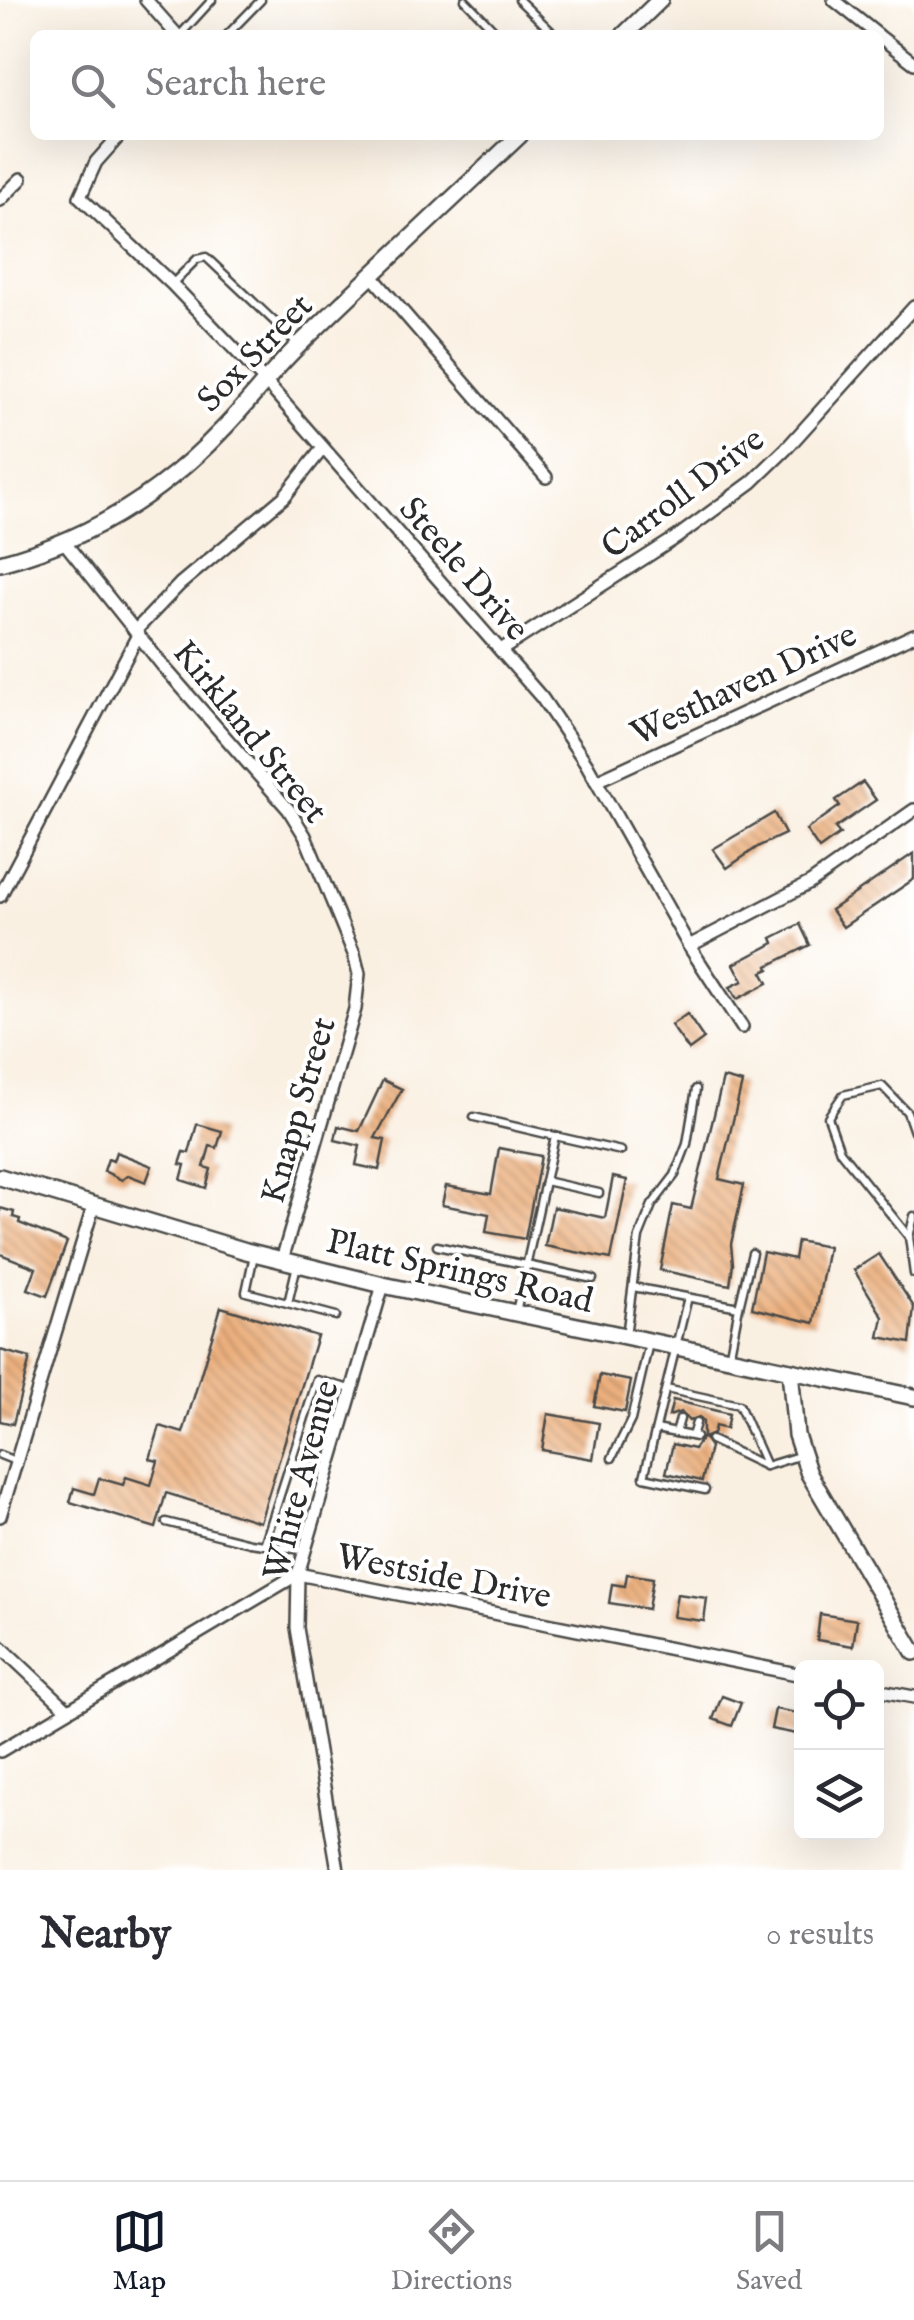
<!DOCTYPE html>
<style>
body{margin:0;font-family:"IM FELL English",serif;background:#f2f2f3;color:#2b2b33}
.controls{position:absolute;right:30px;bottom:30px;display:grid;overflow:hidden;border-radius:15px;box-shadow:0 10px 40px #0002}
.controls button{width:90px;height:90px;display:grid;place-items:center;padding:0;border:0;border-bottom:2px solid #e1e1e2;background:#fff;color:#2b2b33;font:50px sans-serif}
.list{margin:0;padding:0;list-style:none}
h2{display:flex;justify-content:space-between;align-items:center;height:130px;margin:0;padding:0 40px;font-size:42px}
h2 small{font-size:32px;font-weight:400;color:#7c7c81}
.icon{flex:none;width:55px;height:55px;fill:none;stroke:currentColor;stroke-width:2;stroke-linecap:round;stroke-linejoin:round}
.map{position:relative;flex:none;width:914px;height:1870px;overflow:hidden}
.search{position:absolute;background:#fff;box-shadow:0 10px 40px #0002;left:30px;right:30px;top:30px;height:110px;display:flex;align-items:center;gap:25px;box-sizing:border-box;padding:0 35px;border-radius:15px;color:#7c7c81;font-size:38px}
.sheet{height:310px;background:#fff}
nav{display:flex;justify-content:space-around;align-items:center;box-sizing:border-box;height:140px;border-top:2px solid #e1e1e2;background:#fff;font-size:28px;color:#7c7c81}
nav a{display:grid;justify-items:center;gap:5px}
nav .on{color:#111827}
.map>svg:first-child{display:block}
</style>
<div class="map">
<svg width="914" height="1870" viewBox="0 0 914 1870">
<defs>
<pattern id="building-back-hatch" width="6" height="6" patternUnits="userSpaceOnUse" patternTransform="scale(2.5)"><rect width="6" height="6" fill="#ecb07e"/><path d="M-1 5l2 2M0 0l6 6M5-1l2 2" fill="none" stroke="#bf8f67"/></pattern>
</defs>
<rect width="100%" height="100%" fill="#fff"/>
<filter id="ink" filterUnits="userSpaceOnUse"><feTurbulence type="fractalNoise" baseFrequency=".01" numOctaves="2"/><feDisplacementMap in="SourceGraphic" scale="20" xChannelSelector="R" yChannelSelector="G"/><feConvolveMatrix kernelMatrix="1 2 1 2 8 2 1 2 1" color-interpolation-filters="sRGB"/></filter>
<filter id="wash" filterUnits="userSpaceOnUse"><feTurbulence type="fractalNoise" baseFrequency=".0048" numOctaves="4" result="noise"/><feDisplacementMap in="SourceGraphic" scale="40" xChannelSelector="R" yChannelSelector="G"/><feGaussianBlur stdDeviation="2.25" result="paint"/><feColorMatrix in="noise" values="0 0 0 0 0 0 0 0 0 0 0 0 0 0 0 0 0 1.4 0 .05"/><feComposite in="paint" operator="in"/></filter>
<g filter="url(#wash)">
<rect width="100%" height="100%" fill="#faf0e2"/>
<g id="blocks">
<g fill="url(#building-back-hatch)">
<path d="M863 782 876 800 835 828 840 834 819 849 806 830 840 806 836 800Z"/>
<path d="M774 813 785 834 759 846 727 868 713 849Z"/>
<path d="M914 853V879L843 927 831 910Z"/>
<path d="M800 924 810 945 768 966 769 969 762 972 768 983 737 999 730 987 743 981 734 964 774 943 772 938Z"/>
<path d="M687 1014 704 1039 689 1050 671 1025Z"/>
<path d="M723 1078 742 1083 719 1179 744 1185 731 1244 733 1264 730 1285 660 1270 673 1205 691 1209Z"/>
<path d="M383 1080 402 1089 375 1138 385 1140 379 1170 356 1165 360 1146 335 1140 338 1126 359 1131Z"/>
<path d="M197 1124 222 1131 217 1148 210 1146 204 1167 211 1169 206 1188 181 1180 185 1165 180 1164 184 1152 189 1153Z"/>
<path d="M499 1148 541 1156 525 1239 486 1232 489 1214 442 1205 446 1186 491 1194Z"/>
<path d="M116 1152 152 1166 146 1182 128 1175 122 1180 104 1171 108 1159 113 1161Z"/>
<path d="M613 1177 627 1180 611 1259 545 1246 553 1207 605 1218Z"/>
<path d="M0 1208 14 1212 13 1217 20 1219 19 1223 67 1242 47 1296 28 1289 36 1268 0 1254Z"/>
<path d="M797 1241 828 1247 814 1323 752 1308 763 1252 794 1259Z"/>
<path d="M879 1254 914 1307 910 1343 879 1337 883 1317 854 1270Z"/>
<path d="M221 1307 317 1336 260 1522 166 1493 156 1528 70 1502 74 1488 94 1494 99 1478 123 1485 126 1477 151 1485 158 1461 150 1459 160 1426 183 1433Z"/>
<path d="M0 1350 30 1358 13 1424 0 1421Z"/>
<path d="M600 1375 631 1381 625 1412 594 1406Z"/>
<path d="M673 1400 729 1414 726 1429 715 1426 713 1434 704 1438 710 1447 702 1481 666 1473 673 1444 694 1449 703 1437V1422L699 1417 689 1421 681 1412 669 1416Z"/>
<path d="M548 1414 599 1423 593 1459 542 1450Z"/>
<path d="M627 1574 653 1578 648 1609 609 1603 612 1584 625 1586Z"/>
<path d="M677 1594 707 1598 704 1621 673 1617Z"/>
<path d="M820 1614 857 1620 853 1646 817 1640Z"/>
<path d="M722 1696 741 1703 732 1726 713 1719Z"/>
<path d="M775 1709 802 1714V1735L771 1729Z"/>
</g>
</g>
</g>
<g filter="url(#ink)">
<use href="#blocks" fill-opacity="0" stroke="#4a4946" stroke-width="2.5"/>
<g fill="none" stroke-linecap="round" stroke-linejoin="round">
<defs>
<g id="lane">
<path d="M465 0 499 35"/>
<path d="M519 0 555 35"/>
<path d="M180 35 212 0"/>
<path d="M227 35 261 0"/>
<path d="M172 284 197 259 206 257 298 344"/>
<path d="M474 1117 555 1136 516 1312"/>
<path d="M555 1136 621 1151"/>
<path d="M545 1181 599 1193"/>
<path d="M914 1216 909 1237 914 1274"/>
<path d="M909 1237 840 1151 828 1117 843 1095 882 1086 907 1112 914 1132"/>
<path d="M437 1246 593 1279"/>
<path d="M254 1255 246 1292 336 1316"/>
<path d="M633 1287 739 1307 729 1358"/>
<path d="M688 1297 644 1477 705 1490"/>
<path d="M288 1303 297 1265"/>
<path d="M739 1307 752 1253"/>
<path d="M626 1336 639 1237 652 1205 675 1175 687 1144 696 1089"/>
<path d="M666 1389 739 1405 766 1466 802 1455"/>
<path d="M656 1429 696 1437"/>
<path d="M676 1433 680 1419"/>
<path d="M692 1436 696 1423"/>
<path d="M711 1440 765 1466"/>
<path d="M0 1455 15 1461"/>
<path d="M612 1458 631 1420 649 1343"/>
<path d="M291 1462 328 1470"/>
<path d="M166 1522 250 1543 303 1550"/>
<path d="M264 1545 317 1380 351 1389"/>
</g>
<g id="street">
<path d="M146 0 177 35"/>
<path d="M834 0 878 35"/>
<path d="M879 36 914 63"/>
<path d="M120 135 96 162 80 197 172 284 264 380 542 698 586 763 689 946 742 1027"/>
<path d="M0 200 21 179"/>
<path d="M371 275 546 477"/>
<path d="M65 543 163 666 289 810 305 836 354 954 359 974 355 1009 282 1260"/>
<path d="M135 631 180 584 284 497 323 448"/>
<path d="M501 650 677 537 752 482 786 449 914 307"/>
<path d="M596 781 914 635"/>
<path d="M0 896 138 635"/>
<path d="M689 946 810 883 914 810"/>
<path d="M0 1516 94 1204"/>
<path d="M0 1646 68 1710"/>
<path d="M876 1690 914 1697"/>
<path d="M0 1751 298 1574 802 1675"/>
<path d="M338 1870 297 1628 298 1574 383 1285"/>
</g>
<g id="secondary">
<path d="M624 35 660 0"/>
<path d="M0 563C85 541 160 495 221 431 248 404 270 373 298 346 371 275 446 205 520 135"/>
<path d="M0 1177 246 1251 383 1285 914 1397"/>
<path d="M790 1371 796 1435 809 1474 914 1652"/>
</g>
</defs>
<use href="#lane" stroke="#4a4946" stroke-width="11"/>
<use href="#street" stroke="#4a4946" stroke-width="16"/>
<use href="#secondary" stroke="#4a4946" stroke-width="20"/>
<use href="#lane" stroke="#fff" stroke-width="6"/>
<use href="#street" stroke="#fff" stroke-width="11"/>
<use href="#secondary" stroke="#fff" stroke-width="15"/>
</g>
</g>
<g text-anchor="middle" stroke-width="8" stroke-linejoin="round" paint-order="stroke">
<g font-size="35" fill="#2b2b2b" stroke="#fff">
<text transform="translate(254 352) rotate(-46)" y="12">Sox Street</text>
<text transform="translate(682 492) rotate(-37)" y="12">Carroll Drive</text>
<text transform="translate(465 568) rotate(49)" y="12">Steele Drive</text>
<text transform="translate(743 683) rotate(-25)" y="12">Westhaven Drive</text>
<text transform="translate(251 731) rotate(51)" y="12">Kirkland Street</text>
<text transform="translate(297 1110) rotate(-74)" y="12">Knapp Street</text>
<text transform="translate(460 1270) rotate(13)" y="12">Platt Springs Road</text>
<text transform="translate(300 1480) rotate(-75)" y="12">White Avenue</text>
<text transform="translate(444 1575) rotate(11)" y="12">Westside Drive</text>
</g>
</g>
</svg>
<div class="controls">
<button><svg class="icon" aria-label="locate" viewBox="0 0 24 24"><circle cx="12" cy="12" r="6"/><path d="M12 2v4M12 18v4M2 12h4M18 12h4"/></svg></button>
<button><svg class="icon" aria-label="layers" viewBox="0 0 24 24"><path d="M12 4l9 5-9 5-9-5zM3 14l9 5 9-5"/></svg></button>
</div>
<div class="search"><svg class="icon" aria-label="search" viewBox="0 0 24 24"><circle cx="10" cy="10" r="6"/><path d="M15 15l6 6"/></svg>Search here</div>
</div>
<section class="sheet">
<h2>Nearby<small>0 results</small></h2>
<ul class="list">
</ul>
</section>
<nav>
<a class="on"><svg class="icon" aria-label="map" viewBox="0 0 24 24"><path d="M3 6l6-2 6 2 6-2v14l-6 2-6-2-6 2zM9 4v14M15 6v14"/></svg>Map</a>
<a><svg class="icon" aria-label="directions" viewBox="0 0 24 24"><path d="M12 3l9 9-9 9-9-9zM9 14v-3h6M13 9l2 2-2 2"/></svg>Directions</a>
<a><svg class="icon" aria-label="saved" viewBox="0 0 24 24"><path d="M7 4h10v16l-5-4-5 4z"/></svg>Saved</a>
</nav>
